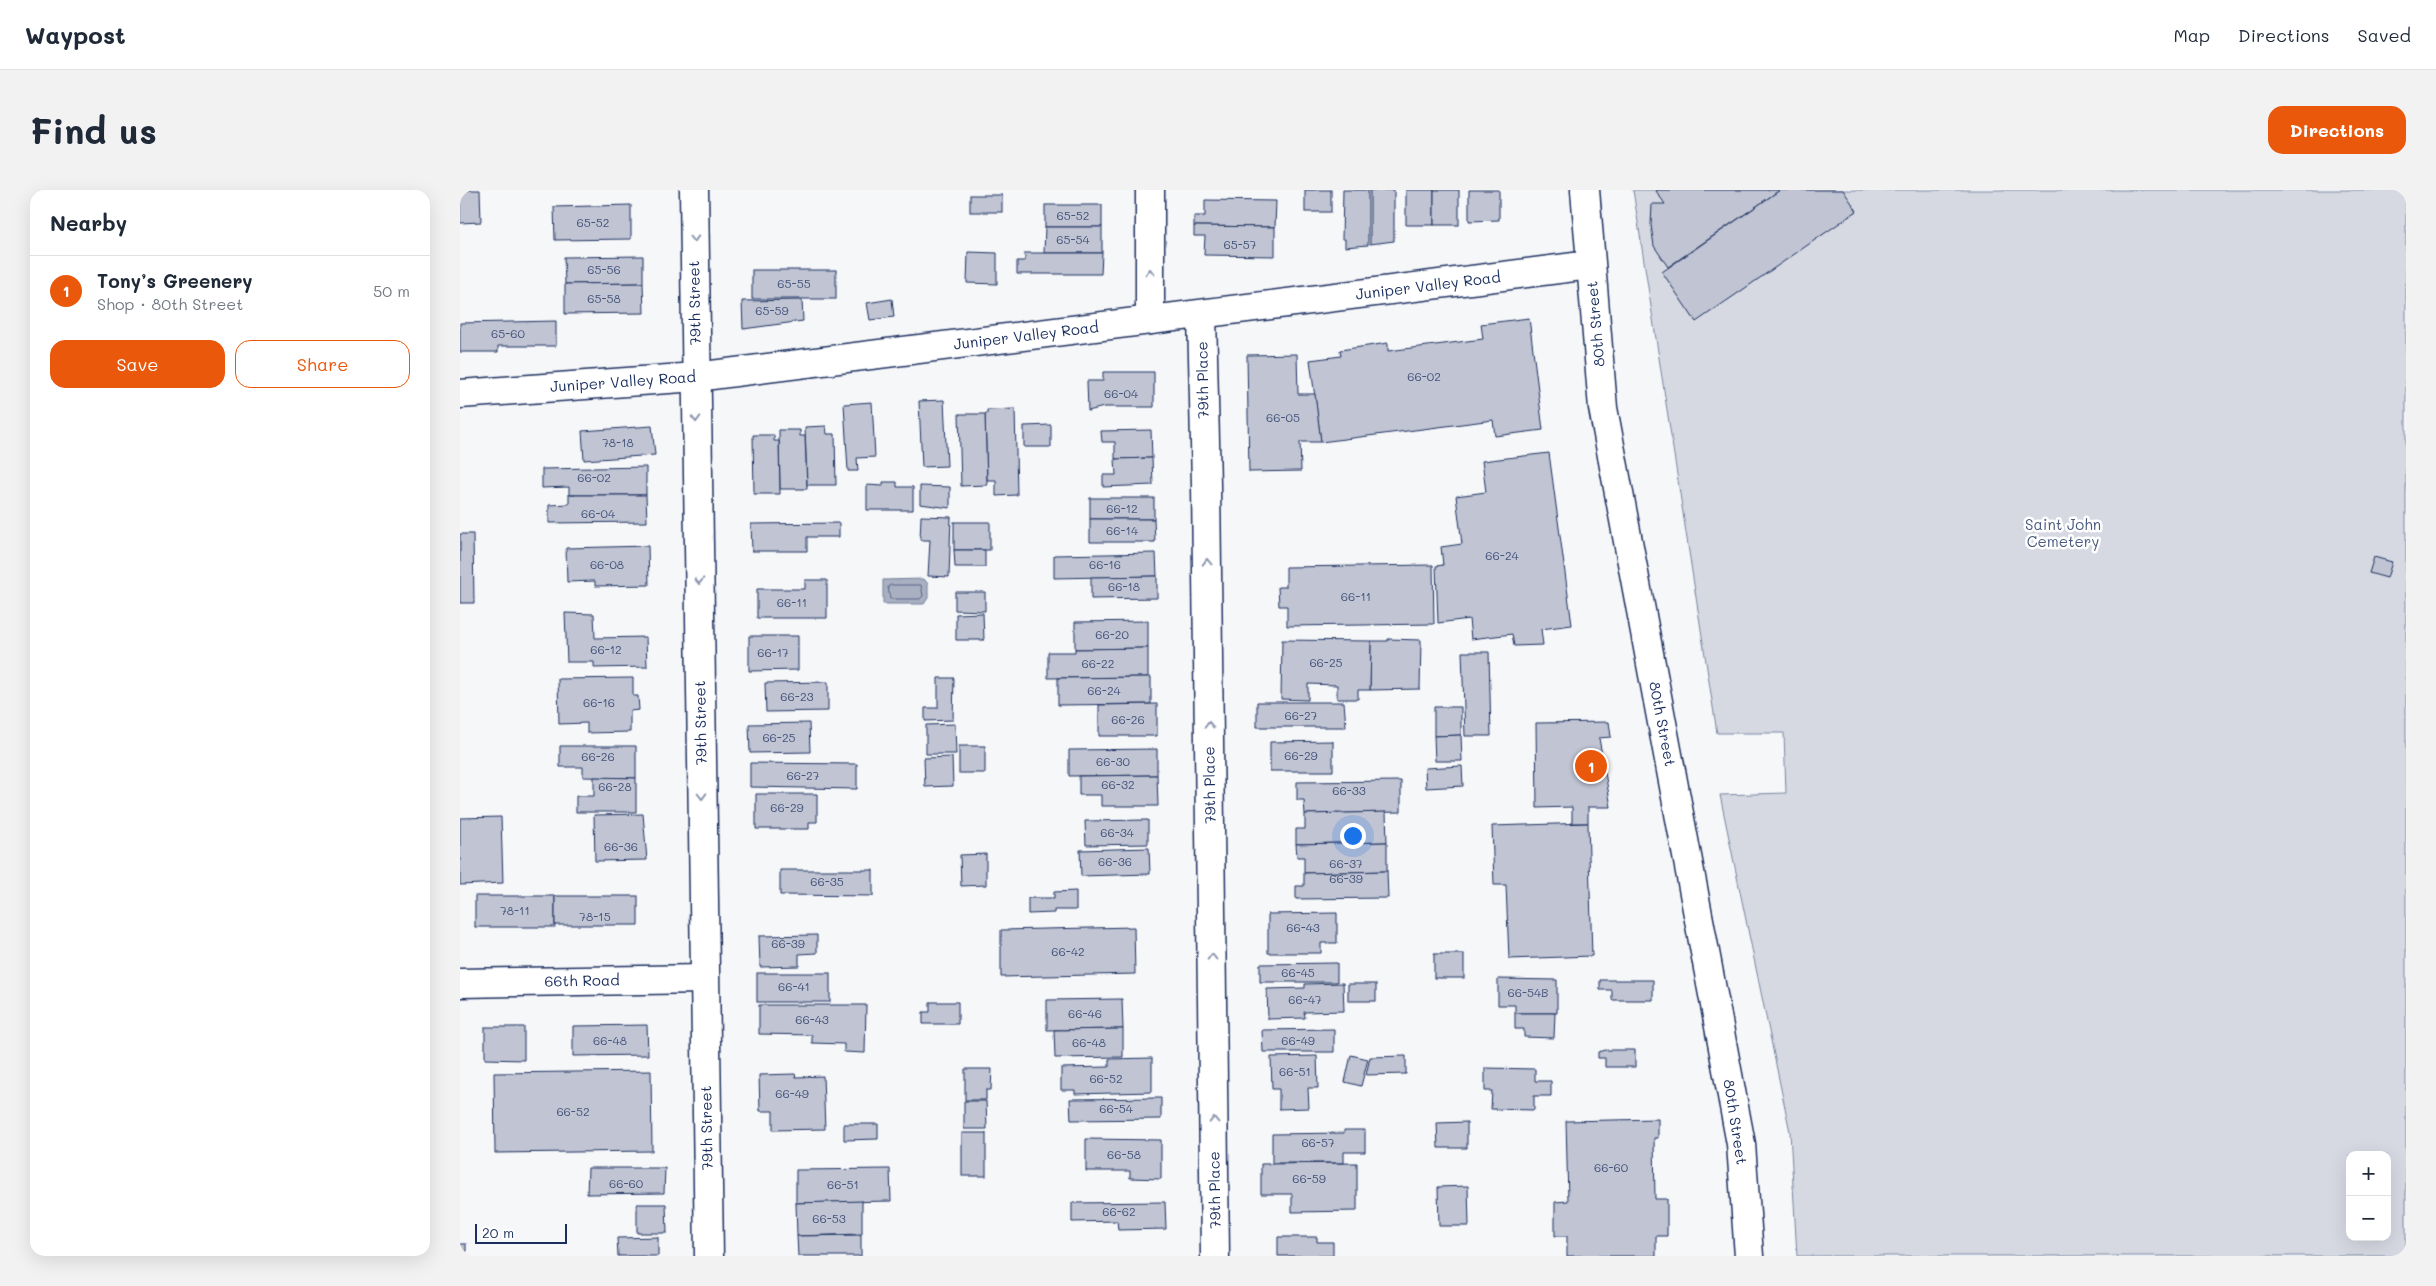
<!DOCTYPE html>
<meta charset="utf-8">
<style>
body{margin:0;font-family:Mali,sans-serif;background:#f2f2f3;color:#1f2937}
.controls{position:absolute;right:15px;bottom:15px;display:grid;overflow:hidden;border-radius:10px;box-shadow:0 5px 20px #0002}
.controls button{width:45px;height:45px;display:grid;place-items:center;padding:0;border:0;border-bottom:1px solid #e0e1e3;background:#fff;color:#1f2937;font:25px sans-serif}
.scale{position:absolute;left:15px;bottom:12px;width:92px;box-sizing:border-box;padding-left:5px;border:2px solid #1b2f5e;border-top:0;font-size:14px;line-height:18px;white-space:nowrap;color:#1b2f5e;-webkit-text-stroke:4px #fff;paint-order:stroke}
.you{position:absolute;left:892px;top:645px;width:18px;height:18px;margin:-12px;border:4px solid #fff;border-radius:50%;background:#1a73e8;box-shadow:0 0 0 8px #1a73e833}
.badge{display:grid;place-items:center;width:32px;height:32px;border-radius:50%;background:#ea580c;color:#fff;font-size:16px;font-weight:700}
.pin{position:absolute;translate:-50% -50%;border:2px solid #fff;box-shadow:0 1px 5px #0006}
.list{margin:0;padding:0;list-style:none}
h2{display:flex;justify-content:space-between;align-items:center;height:65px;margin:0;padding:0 20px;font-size:21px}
h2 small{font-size:16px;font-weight:400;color:#747a83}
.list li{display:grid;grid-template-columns:32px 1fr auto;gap:15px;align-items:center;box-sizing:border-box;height:70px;padding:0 20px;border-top:1px solid #e0e1e3}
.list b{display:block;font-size:19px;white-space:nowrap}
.list p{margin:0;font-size:16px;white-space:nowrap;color:#747a83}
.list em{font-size:16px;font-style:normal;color:#747a83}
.actions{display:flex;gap:10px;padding:15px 20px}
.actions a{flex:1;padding:11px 0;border:1px solid #ea580c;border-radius:15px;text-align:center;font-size:18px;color:#ea580c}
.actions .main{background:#ea580c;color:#fff}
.map{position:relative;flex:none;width:1946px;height:1066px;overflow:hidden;border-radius:15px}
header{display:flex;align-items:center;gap:30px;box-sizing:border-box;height:70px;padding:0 25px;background:#fff;border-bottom:1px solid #e0e1e3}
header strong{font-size:24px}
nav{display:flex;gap:28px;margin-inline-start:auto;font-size:18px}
.intro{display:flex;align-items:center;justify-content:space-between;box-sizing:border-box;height:120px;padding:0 30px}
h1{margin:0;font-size:35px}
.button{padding:12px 22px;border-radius:15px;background:#ea580c;color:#fff;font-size:18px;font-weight:700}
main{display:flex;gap:30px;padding:0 30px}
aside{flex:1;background:#fff;border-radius:15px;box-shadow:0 5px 20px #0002}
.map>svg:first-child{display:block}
</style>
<header>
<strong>Waypost</strong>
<nav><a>Map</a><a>Directions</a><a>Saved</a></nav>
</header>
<div class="intro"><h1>Find us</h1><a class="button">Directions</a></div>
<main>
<aside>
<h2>Nearby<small></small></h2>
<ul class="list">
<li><span class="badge">1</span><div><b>Tony’s Greenery</b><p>Shop · 80th Street</p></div><em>50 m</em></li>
</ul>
<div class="actions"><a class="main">Save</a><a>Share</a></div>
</aside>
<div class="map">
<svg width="1946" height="1066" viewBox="0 0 1946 1066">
<rect width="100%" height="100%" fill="#f6f7f9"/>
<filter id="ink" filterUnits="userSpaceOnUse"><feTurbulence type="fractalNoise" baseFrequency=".02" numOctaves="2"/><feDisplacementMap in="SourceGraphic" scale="10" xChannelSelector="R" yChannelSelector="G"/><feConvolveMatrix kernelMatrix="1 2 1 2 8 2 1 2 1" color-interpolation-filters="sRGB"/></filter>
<g filter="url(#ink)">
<path fill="#d6d9e2" stroke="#7884a0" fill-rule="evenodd" d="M1173 0H1946V1066H1337L1330 942 1260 605 1326 603 1324 543H1257ZM1890 965H1927V1047H1890Z"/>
<path fill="#a9b0c1" stroke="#707c99" d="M464 389 468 394V408L464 414H423V390Z"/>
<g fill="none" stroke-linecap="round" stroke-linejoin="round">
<path stroke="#546386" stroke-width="1" d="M431 395H461L463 406 460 409H430L428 397Z"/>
</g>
<g fill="#c0c4d3" stroke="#1b2f5e">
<path d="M0 0H20L21 32 0 33Z"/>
<rect x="845" y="0" width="26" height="22"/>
<path d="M883 0H908V55L885 57V49H882Z"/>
<path d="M910 0H934V51L910 54Z"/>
<rect x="946" y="0" width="28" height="35"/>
<rect x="974" y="0" width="25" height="35"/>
<path d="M1009 0H1039V30L1009 31Z"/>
<path d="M1198 0H1320L1208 77 1194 56 1191 35 1192 14H1205L1196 1Z"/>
<path d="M1320 0H1383L1397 21 1236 132 1202 82Z"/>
<rect x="510" y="5" width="32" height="17"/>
<path d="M745 10 816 11 815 37 734 36V26H745Z"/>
<path d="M171 15V49L95 50 94 17Z"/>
<rect x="585" y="15" width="57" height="22"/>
<path d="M734 36 815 37V66L744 65 745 46H734Z"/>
<path d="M585 37H642V63H584Z"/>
<path d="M508 62 537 63V94L507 93Z"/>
<path d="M565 63H642L641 84H557V71H565Z"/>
<path d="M183 66V93L105 94 104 67Z"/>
<rect x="292" y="80" width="84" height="29"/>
<path d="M183 93 184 123 105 124V94Z"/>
<path d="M432 109 434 127 410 130 407 113Z"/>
<path d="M342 110 343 131 283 139 282 111Z"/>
<path d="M1069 128 1083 240 1035 246 1033 230 861 252 850 170 881 166 880 160 928 153V161L1023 149 1021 134Z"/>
<path d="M96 131V156H38V162H0V133Z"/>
<path d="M837 164 838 204H855L861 252H840L841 281 789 282 787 165Z"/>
<path d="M643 182H694V217H644L628 221 627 191H643Z"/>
<path d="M484 210 487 276 462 277 459 211Z"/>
<path d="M412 212 415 267 397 268 398 281H388L384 214Z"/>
<path d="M555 219 557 305 536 306V290H527L525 224H527V220Z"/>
<path d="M499 224H525L527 295 501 296Z"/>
<path d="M591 235V257H564V236Z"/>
<path d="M192 236 195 265 124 270 122 241Z"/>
<path d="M366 236 367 244H375L376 295H347L345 237Z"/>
<path d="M319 240H340V246H345L347 299H320Z"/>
<path d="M691 240 692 268 655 269V252H642L641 241Z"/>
<path d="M293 245H314V251H319L320 304H294Z"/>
<path d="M1089 263 1112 435 1081 439 1083 455 1054 456 1052 444 1011 449 1009 429 978 433 976 376 983 375 981 357 1002 354 996 306 1026 302 1022 271Z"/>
<path d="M692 268 693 295 643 297V285H656L655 269Z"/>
<path d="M186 277V305H109V297L82 298V279Z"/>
<path d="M423 292H437V297H453V320H407V295L423 296Z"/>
<path d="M460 296 490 297V318L460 314Z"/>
<path d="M109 305H186L187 332 89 333V315L109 314Z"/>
<rect x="630" y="308" width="64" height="21"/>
<path d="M461 326 491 327 489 387 468 386 470 350H460Z"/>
<path d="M630 329H694L695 352H630Z"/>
<rect x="494" y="332" width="36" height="28"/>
<path d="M379 333V347H347V361H292L291 334Z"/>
<path d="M0 344H13L14 413H0Z"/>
<path d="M188 356 189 395 135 396V391L107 392 106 358Z"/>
<path d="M494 360H525V377H495Z"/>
<path d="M696 363 697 386 594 388V365Z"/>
<path d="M1914 367 1932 372 1927 388 1909 383Z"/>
<path d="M973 375 974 434 827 436V416H819L818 397H826V377Z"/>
<path d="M697 386V408L631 409V387Z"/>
<path d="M345 390H367V428H297V399H345Z"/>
<path d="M495 402H525V421L495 420Z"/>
<path d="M105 423 134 424 135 448 186 447 187 477 134 478V472H107Z"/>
<path d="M523 423 524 450H496V424Z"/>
<path d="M688 431V458L615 459V432Z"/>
<path d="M289 446H338V480L289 481Z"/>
<path d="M928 449 961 450 960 499 910 500 911 451H928Z"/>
<path d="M822 450 911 451 910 500H898V509H877V495L848 494V510L821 509Z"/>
<path d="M688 458V487L588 488V462H615V459Z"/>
<path d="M1002 462H1029L1031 546H1005Z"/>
<path d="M691 487V514L598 515V488Z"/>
<path d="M173 488V506H178L179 520 170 521V542L127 543V533L99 534 98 489Z"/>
<path d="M478 488H494L493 530 465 531V518H478Z"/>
<path d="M368 492V521L306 522 305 493Z"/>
<path d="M797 512H884L886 537H797Z"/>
<path d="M697 514V546H639V515Z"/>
<path d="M974 517H1001V545L974 546Z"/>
<path d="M1149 532 1151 547 1139 548 1151 617H1128V633H1112V617L1077 618 1076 533Z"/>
<path d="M349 533 350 562 290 563 289 534Z"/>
<path d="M495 534 496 564H466V535Z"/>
<path d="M1001 545 1002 571H975L974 546Z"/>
<path d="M873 551V581H810V552Z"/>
<path d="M100 556H176V588L123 587V577H100Z"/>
<rect x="499" y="556" width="26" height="27"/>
<path d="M697 559V585L609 586V560Z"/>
<path d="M492 567 493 596 465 597 464 568Z"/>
<path d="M290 573 397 574V599L290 597Z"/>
<path d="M1002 576 1003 596 966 598 965 578Z"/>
<path d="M697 585 698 616H641V605H619V586Z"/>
<path d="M134 587 176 588V622H116V606H134Z"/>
<path d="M941 591V622L845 624 844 610H837V592Z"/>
<path d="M296 604H357V632H349V639H296Z"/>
<path d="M926 622 927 652 836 654V639H845V624Z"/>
<path d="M183 624 187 670 135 671 134 625Z"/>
<path d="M41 627 43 693 0 695V628Z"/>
<path d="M688 630V654L626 655 625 631Z"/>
<path d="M1128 633 1132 766 1049 769 1046 695H1034L1032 636Z"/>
<path d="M927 652V681L844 683V667H837L836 654Z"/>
<path d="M689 658 690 684 621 686 620 660Z"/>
<path d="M526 664V695L501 696 500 665Z"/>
<path d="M320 680H413V706L320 705Z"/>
<path d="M927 681 928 708 836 709V696H844V683Z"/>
<path d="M616 701V720H594V723L568 724V708H594V702Z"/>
<rect x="15" y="706" width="80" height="31"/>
<rect x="95" y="706" width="83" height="29"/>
<path d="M877 723V753H861V763H808V724Z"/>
<path d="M674 737 675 784 541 787V740Z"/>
<path d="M357 745V763L339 764V776L300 777 299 746Z"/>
<rect x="974" y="764" width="30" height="24"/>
<path d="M877 773V792H800V774Z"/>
<rect x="297" y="783" width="73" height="29"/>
<path d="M1038 789 1097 790V823H1055V815H1038Z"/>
<path d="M1140 790H1193V810H1152V800H1140Z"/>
<path d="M883 793 884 821 844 822 845 828 808 829 807 799 845 798V794Z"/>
<rect x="888" y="794" width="28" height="17"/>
<path d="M662 809 663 839 587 840V810Z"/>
<path d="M470 812H498V834H463V822H470Z"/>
<path d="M299 815H406L405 863 384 862V854L352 853V845L299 844Z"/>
<path d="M1055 823H1095L1094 848 1064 847V839H1055Z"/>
<path d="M187 835 188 865 113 866V836Z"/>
<path d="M25 837H64V870L25 869Z"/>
<path d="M663 839V867L595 868 594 840Z"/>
<path d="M874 839V862H803L802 840Z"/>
<path d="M1145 860H1175V877H1145V868H1138V862Z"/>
<path d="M891 865 908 869 901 896 885 892Z"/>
<path d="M857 866 858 898H848L849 918 819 919V899H812L811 867Z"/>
<path d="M946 866V884L906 885 910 867Z"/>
<path d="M692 868V902L615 904V900H601V878L649 877V869Z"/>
<path d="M1025 878 1075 879V891H1091V906H1074V920L1031 919 1032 901H1025Z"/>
<path d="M505 879H532L531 900H526V910H505Z"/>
<path d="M191 881 192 961 35 963 34 883Z"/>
<path d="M335 884 336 887 363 886 365 939 313 940V921H300L299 885Z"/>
<path d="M701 908V929L611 930 610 909Z"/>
<path d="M504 911H526L527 939H504Z"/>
<path d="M1198 929V948H1194L1195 1009H1207V1046H1196V1066H1107V1046H1095V1012L1108 1011 1106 931Z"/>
<path d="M1007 932V958H978L977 933Z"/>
<path d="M384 934H418V949L384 950Z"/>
<path d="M884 940H905V962H884V973H812V944L884 943Z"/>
<rect x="502" y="943" width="24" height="43"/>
<path d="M626 949 701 950V989L670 988V981H626Z"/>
<path d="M897 973V1021L832 1022V1004H801V974Z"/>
<path d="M128 978H205L204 1003 127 1004Z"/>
<path d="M430 979 431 1011 336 1013V980Z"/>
<path d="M1008 996 1009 1036H979L978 997Z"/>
<path d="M402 1011V1044L337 1046 336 1013Z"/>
<path d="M705 1012 706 1039 658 1040 657 1031 612 1032V1013Z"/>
<path d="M177 1014H206L207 1043H177Z"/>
<path d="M401 1045V1066H338L337 1046Z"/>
<path d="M198 1047V1066H158L157 1048Z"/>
<path d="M818 1047H857V1052H873V1066H818Z"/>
<rect x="0" y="1054" width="6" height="12"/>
</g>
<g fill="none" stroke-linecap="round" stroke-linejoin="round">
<defs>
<g id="minor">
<path d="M234 0 249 1066"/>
<path d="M1125 0 1143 218 1281 954 1289 1066"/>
<path d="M742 125 746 295 755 1066"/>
<path d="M690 130V0"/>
<path d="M0 204 236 187 1130 75"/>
<path d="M0 793 244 789"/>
</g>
</defs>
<use href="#minor" stroke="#1b2f5e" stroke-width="31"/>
<use href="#minor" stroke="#fff" stroke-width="28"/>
</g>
<defs><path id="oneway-chevron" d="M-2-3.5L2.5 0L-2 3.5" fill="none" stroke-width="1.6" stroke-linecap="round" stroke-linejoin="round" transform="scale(1.25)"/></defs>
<g stroke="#8d97ae">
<use href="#oneway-chevron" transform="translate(234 49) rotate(89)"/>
<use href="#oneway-chevron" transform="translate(690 82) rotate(-90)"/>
<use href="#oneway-chevron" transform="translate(236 229) rotate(89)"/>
<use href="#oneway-chevron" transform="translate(747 372) rotate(-91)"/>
<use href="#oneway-chevron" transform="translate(239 391) rotate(89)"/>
<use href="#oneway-chevron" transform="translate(749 535) rotate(-91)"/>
<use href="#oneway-chevron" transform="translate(242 606) rotate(89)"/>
<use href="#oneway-chevron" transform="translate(752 767) rotate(-91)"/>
<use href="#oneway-chevron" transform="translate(754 930) rotate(-91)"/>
</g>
</g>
<g text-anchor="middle" stroke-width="5" stroke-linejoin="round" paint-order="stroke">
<g font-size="12" fill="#44547b">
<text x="613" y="30">65-52</text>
<text x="133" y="37">65-52</text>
<text x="613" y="54">65-54</text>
<text x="780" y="59">65-57</text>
<text x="144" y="84">65-56</text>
<text x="334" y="98">65-55</text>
<text x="144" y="113">65-58</text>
<text x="312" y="125">65-59</text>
<text x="48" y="148">65-60</text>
<text x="964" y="191">66-02</text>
<text x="661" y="208">66-04</text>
<text x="823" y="232">66-05</text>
<text x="158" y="257">78-18</text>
<text x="134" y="292">66-02</text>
<text x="662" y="323">66-12</text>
<text x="138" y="328">66-04</text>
<text x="662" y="345">66-14</text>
<text x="1042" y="370">66-24</text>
<text x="147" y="379">66-08</text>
<text x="645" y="379">66-16</text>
<text x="664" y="401">66-18</text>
<text x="896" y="411">66-11</text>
<text x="332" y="417">66-11</text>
<text x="652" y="449">66-20</text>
<text x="146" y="464">66-12</text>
<text x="313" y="467">66-17</text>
<text x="866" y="477">66-25</text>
<text x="638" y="478">66-22</text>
<text x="644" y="505">66-24</text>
<text x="337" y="511">66-23</text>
<text x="139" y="517">66-16</text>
<text x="841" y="530">66-27</text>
<text x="668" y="534">66-26</text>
<text x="319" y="552">66-25</text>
<text x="841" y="570">66-29</text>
<text x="138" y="571">66-26</text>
<text x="653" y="576">66-30</text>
<text x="343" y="590">66-27</text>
<text x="658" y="599">66-32</text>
<text x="155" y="601">66-28</text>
<text x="889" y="605">66-33</text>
<text x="327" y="622">66-29</text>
<text x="657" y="647">66-34</text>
<text x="161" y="661">66-36</text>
<text x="655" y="676">66-36</text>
<text x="886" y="678">66-37</text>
<text x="886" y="693">66-39</text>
<text x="367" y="696">66-35</text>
<text x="55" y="725">78-11</text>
<text x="135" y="731">78-15</text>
<text x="843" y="742">66-43</text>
<text x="328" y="758">66-39</text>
<text x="608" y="766">66-42</text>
<text x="838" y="787">66-45</text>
<text x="334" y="801">66-41</text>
<text x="1068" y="807">66-54B</text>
<text x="845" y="814">66-47</text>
<text x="625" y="828">66-46</text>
<text x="352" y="834">66-43</text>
<text x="150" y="855">66-48</text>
<text x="838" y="855">66-49</text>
<text x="629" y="857">66-48</text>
<text x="835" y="886">66-51</text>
<text x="646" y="893">66-52</text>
<text x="332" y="908">66-49</text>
<text x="656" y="923">66-54</text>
<text x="113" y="926">66-52</text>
<text x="858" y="957">66-57</text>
<text x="664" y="969">66-58</text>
<text x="1151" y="982">66-60</text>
<text x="849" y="993">66-59</text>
<text x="166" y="998">66-60</text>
<text x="383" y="999">66-51</text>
<text x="659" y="1026">66-62</text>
<text x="369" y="1033">66-53</text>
</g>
<g font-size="15" fill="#1b2f5e" stroke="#fff">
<text transform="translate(968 96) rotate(-7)" y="5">Juniper Valley Road</text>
<text transform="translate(235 113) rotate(-91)" y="5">79th Street</text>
<text transform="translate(1136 134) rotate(-95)" y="5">80th Street</text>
<text transform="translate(566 146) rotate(-7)" y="5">Juniper Valley Road</text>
<text transform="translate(743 190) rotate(-91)" y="5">79th Place</text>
<text transform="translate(163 192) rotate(-4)" y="5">Juniper Valley Road</text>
<text transform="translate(241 533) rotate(-91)" y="5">79th Street</text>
<text transform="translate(1202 534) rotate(79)" y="5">80th Street</text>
<text transform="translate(750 595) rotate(-91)" y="5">79th Place</text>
<text transform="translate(122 791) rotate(-1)" y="5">66th Road</text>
<text transform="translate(1275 932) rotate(81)" y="5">80th Street</text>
<text transform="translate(247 938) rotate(-91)" y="5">79th Street</text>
<text transform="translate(755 1000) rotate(-91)" y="5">79th Place</text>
</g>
<g font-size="15" fill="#4a5a7f" stroke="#fff">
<text x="1603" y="340">Saint John<tspan x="1603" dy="17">Cemetery</tspan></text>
</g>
</g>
</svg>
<div class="controls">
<button>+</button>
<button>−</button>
</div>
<div class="scale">20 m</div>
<div class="you"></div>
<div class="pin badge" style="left:1131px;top:576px">1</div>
</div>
</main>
